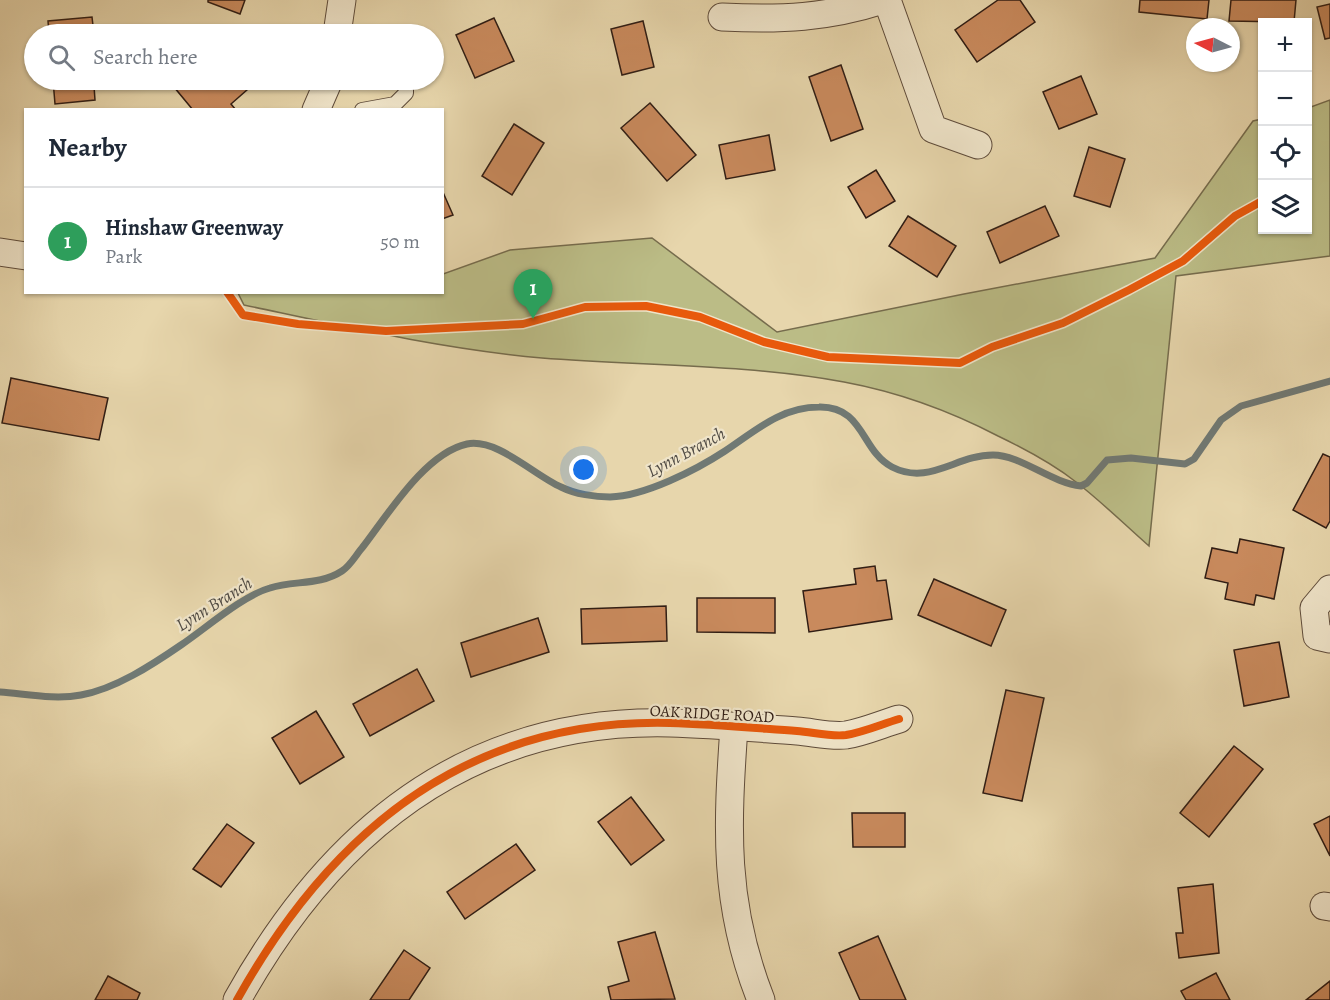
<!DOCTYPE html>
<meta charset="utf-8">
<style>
body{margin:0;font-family:Alegreya,serif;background:#f6f6f7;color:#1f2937}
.controls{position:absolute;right:18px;top:18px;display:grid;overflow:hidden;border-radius:0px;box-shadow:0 2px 4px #0004}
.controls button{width:54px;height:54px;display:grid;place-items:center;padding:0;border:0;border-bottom:2px solid #e0e1e3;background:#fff;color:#1f2937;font:30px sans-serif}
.compass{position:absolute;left:1186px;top:18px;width:54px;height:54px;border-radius:50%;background:#fff;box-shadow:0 2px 4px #0004;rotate:276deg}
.you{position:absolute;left:584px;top:470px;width:21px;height:21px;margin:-15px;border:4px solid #fff;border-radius:50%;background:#1a73e8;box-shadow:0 0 0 9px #1a73e833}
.badge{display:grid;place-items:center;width:39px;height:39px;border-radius:50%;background:#8f2418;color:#fff;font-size:20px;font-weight:700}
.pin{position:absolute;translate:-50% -50px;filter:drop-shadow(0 2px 3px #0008)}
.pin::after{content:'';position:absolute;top:32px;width:21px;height:18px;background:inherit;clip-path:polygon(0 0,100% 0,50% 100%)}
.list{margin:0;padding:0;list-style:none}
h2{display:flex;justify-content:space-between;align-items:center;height:78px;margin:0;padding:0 24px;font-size:26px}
h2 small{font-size:20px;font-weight:400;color:#747a83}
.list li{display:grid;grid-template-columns:39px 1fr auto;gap:18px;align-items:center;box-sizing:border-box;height:108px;padding:0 24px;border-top:2px solid #e0e1e3}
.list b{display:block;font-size:22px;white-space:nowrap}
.list p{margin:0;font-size:20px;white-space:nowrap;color:#747a83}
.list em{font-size:20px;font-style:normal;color:#747a83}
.icon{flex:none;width:33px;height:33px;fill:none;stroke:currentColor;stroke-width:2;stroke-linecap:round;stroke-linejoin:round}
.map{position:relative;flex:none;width:1330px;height:1000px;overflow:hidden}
.search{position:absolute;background:#fff;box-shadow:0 2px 4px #0004;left:24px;top:24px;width:420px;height:66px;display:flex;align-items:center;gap:15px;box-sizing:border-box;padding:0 21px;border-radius:33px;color:#747a83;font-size:22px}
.panel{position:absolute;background:#fff;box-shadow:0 2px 4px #0004;left:24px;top:108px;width:420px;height:186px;border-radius:0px}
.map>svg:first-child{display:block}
</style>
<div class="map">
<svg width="1330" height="1000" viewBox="0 0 1330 1000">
<rect width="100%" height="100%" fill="#e7d6ac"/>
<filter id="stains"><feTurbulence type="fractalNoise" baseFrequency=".00333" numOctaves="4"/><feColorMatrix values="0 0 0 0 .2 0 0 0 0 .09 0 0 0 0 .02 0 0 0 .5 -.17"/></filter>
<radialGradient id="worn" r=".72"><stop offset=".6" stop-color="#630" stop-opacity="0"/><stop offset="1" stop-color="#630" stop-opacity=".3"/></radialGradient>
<path fill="#bbbc86" stroke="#766c4d" stroke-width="1.5" d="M1330 100V256L1176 276 1149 546C1125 525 1102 502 1076 482 1053 464 1025 449 998 436 950 411 898 392 844 382 746 364 642 366 542 358 442 349 343 326 244 305L238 293 442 292 443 274 510 250 652 238 777 332 964 294 1155 258 1253 121 1262 119V230H1308V108Z"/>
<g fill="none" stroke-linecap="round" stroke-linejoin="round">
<path stroke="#707974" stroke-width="7" d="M0 692C26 694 55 700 81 695 115 689 152 665 181 645 205 629 242 596 270 588 294 580 319 586 342 571 350 566 356 555 362 548 387 516 425 453 467 444 497 438 534 475 561 487 575 494 595 497 610 497 645 496 696 470 725 451 755 431 781 407 819 407 864 406 861 451 892 467 929 486 956 455 993 455 1021 455 1051 483 1081 486L1087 483 1107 460 1131 458 1185 464 1194 459 1221 420 1241 406 1330 381"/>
</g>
<g fill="#c98a5d" stroke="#301d14" stroke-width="1.5">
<path d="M208 0H245L240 14 208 2Z"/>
<path d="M998 0H1020L1035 22 977 62 955 30Z"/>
<path d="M1140 0H1209L1207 19 1139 12Z"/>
<path d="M1231 0H1296L1294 22 1229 21Z"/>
<path d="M1330 4V38L1325 39 1317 7Z"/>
<path d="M92 17 94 34H49L48 21Z"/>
<path d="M494 18 514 61 475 78 456 35Z"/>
<path d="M643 21 654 67 622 75 611 29Z"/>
<path d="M841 65 863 129 831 141 809 77Z"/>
<path d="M1081 76 1097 114 1059 129 1043 92Z"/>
<path d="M53 80H108V85L94 86 95 100 55 104Z"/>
<path d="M183 80H256L257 81 231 104 236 110H193L174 87Z"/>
<path d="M650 103 696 155 667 181 621 128Z"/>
<path d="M514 124 544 143 512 195 482 176Z"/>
<path d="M769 135 775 170 726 179 719 145Z"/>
<path d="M1089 147 1125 159 1110 207 1074 196Z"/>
<path d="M876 170 895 201 866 218 848 187Z"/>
<path d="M442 190 453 215 442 219Z"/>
<path d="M1045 206 1059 236 1000 263 987 232Z"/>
<path d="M908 216 956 246 937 277 889 246Z"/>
<path d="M11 378 108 398 99 440 2 423Z"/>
<path d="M1323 454 1330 457V521L1326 528 1293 510Z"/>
<path d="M1240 539 1284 548 1274 599 1256 595 1254 605 1225 599 1228 583 1205 578 1212 548 1237 553Z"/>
<path d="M875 566 877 581 886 580 892 619 809 632 803 591 856 584 854 569Z"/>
<path d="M934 579 1006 610 991 646 918 615Z"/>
<path d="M697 598H775V633L697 632Z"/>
<path d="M666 606 667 641 582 644 581 609Z"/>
<path d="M538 618 549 652 471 677 461 643Z"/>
<path d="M1279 642 1289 697 1244 706 1234 650Z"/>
<path d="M417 669 434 701 370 736 353 704Z"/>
<path d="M1006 690 1044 698 1022 801 983 793Z"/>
<path d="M316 711 344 757 300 784 272 738Z"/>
<path d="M1234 746 1263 769 1209 837 1180 813Z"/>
<path d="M631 797 664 840 631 865 598 822Z"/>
<path d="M852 813H905V847H853Z"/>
<path d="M1330 816V856L1314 824Z"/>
<path d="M227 824 254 843 221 887 193 869Z"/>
<path d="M516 844 535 870 465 919 447 892Z"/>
<path d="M1213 884 1219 953 1179 958 1176 933H1183L1178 888Z"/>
<path d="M655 932 675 999 611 1000 608 987 629 981 618 942Z"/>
<path d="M878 936 906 1000H860L839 953Z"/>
<path d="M404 950 430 968 409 1000H370Z"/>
<path d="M1216 973 1230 1000H1186L1181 991Z"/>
<path d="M108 976 140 993 137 1000H95Z"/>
<path d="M1330 981V1000H1306Z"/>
</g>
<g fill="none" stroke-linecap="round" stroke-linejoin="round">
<defs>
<path id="service" d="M362 110 395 104 406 93V80"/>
<g id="minor">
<path d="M887 0 933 129 978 145"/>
<path d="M722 17C781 20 827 18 883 0"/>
<path d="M337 34 342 0"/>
<path d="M316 110 329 80"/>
<path d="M0 252 26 256"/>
<path d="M1330 589 1314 608 1317 636 1330 639"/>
<path d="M734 727C727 827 723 904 761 1000"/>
<path d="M1324 906 1330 907"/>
<path d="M237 1000C331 831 468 718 670 723 712 724 755 728 797 731 812 732 831 737 846 735 864 732 882 724 899 719"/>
</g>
</defs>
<use href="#service" stroke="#5e4b3a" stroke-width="16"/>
<use href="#minor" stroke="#5e4b3a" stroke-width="29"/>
<use href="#service" stroke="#efe4c9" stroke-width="14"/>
<use href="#minor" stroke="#efe4c9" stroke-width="27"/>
<defs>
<g id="cycleway">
<path d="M227 292 243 315 298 324 386 331 523 324 585 307 646 306 700 317 764 342 828 357 960 363 992 347 1063 323 1129 290 1183 261 1235 216 1262 201"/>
<path d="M237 1000C331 831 468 718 670 723 712 724 755 728 797 731 812 732 831 737 846 735 864 732 882 724 899 719"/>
</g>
</defs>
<use href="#cycleway" stroke="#efe4c9" stroke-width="11"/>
<use href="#cycleway" stroke="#e8590c" stroke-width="8"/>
</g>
<g text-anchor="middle" stroke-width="4.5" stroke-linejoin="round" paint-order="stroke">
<g font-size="16" fill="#301d14" stroke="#efe4c9">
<text transform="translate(712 713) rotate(3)" y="6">OAK RIDGE ROAD</text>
</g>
<g font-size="18" font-style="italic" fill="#504b44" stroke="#efe4c9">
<text transform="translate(686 452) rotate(-28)" y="6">Lynn Branch</text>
<text transform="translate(214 604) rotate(-32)" y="6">Lynn Branch</text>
</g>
</g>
<rect width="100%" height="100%" filter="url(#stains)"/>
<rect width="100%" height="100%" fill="url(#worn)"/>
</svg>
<div class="controls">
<button>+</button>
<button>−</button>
<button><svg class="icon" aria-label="locate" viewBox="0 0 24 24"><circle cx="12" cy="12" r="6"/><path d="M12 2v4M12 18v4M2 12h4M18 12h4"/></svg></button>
<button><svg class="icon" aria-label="layers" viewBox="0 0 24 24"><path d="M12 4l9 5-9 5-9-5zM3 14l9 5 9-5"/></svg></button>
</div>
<svg class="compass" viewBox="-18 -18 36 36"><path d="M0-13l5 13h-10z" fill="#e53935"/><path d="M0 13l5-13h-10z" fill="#747a83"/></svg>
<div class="you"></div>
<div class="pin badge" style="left:533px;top:319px;background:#2e9e5b">1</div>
<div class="search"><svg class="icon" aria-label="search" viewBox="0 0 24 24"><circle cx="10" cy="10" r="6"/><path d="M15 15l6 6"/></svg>Search here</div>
<section class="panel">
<h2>Nearby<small></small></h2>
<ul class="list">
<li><span class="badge" style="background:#2e9e5b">1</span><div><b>Hinshaw Greenway</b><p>Park</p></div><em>50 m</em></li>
</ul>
</section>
</div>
